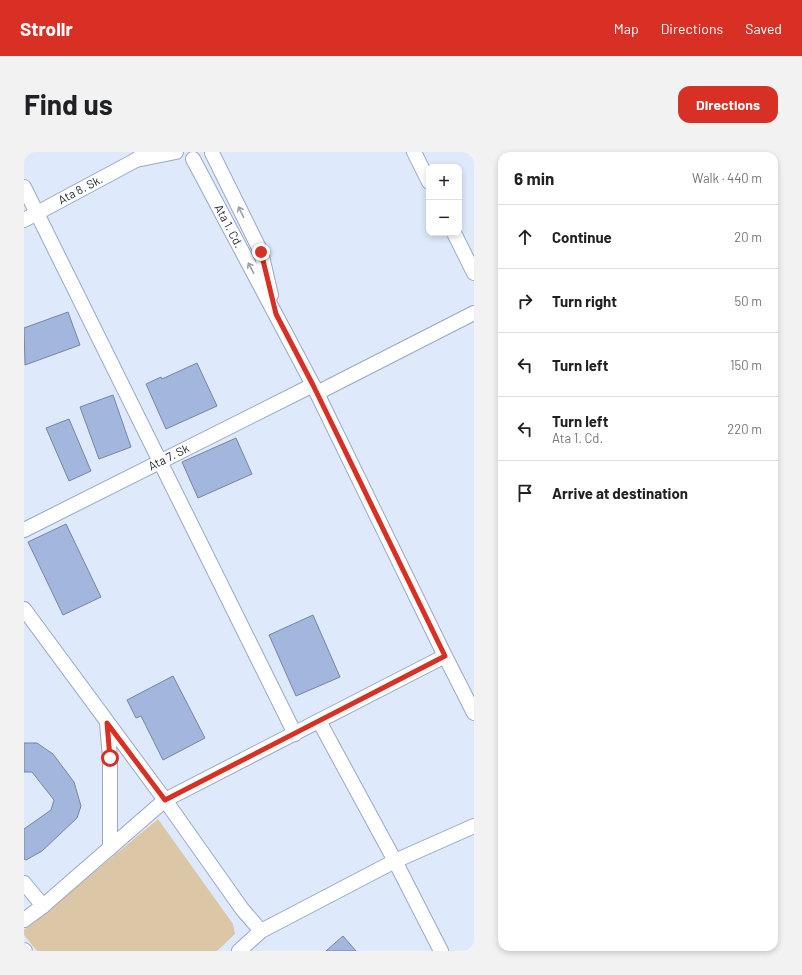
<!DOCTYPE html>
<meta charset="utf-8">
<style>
body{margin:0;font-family:Barlow,sans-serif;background:#f2f2f2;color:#202124}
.controls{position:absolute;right:12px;top:12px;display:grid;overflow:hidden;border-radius:8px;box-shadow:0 2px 6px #0003}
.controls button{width:36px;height:36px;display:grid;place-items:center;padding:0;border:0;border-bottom:1px solid #e0e0e0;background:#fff;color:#202124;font:20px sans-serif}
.stop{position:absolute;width:12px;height:12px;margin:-9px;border:3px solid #d93025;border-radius:50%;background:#fff}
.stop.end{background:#d93025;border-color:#fff;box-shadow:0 1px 4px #0008}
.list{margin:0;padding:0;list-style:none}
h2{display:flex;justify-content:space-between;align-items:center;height:52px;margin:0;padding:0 16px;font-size:17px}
h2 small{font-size:13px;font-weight:400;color:#757577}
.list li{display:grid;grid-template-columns:26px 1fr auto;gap:12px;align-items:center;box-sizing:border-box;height:64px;padding:0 16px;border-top:1px solid #e0e0e0}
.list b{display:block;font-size:15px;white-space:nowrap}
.list p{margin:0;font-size:13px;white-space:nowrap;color:#757577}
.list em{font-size:13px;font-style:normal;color:#757577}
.icon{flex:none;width:22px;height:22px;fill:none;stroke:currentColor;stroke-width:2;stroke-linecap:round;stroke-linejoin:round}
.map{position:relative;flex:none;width:450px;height:799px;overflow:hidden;border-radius:12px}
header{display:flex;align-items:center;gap:24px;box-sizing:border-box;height:56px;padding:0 20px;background:#d93025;color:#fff}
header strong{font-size:19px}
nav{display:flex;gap:22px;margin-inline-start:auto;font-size:14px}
.intro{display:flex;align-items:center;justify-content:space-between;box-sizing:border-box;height:96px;padding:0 24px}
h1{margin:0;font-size:28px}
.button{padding:10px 18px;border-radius:12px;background:#d93025;color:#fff;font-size:14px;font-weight:700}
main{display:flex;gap:24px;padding:0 24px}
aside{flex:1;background:#fff;border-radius:12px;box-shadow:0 2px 6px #0003}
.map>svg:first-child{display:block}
</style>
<header>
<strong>Strollr</strong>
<nav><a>Map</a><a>Directions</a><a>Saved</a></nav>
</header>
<div class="intro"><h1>Find us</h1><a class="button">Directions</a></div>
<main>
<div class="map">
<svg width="450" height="799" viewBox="0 0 450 799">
<rect width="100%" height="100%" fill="#dfe9fc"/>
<path fill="#dbc6a6" d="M134 667 209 772 211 782 193 799H13L0 783V778Z"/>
<g fill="#a2b6de" stroke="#7785a2">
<path d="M44 160 56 193 1 213 0 176Z"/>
<path d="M173 211 193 254 142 277 122 232 137 225 138 227Z"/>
<path d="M89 243 107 295 75 307 56 255Z"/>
<path d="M45 267 67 319 45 329 22 276Z"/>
<path d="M212 286 228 322 174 346 158 310Z"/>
<path d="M42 372 77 445 39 463 4 390Z"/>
<path d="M289 463 316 525 272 544 245 483Z"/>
<path d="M149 524 181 586 139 608 117 564 112 566 103 548Z"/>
<path d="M0 591H13L29 602 50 630 57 654 53 666 18 699 2 708 0 707V677L27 658 30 648 8 620H0Z"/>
<path d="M319 784 332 799H302Z"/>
</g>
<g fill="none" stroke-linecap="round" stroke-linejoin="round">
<defs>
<g id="minor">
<path d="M390 0 405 30"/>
<path d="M188 1 237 100 247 143"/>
<path id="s1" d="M169 7 289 233 421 504 450 561"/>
<path d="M112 8 152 0"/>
<path d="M0 35 271 582"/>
<path id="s2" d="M0 68 112 8 121 0"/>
<path d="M430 81 450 121"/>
<path d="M293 241 450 161"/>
<path id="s3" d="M0 378 289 233"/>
<path d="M0 457 141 648 218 757 237 779"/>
<path d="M295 569 371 709 417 799"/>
<path d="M83 571 86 606V696"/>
<path d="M0 731 19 754"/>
<path d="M0 768 19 754 141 648 421 504"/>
<path d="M0 798 1 799"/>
<path d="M215 799 237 779 371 709 450 674"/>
</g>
</defs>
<use href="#minor" stroke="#99a8c6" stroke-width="16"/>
<use href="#minor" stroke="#fff" stroke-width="14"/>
</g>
<defs><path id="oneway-shaft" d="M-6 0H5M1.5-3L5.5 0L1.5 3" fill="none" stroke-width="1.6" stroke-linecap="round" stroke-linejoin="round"/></defs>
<g stroke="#9c9fa4">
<use href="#oneway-shaft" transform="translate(217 60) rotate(-116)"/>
<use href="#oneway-shaft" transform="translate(227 116) rotate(-118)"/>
</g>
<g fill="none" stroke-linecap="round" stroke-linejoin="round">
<path stroke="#d93025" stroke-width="5" d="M86 606 83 571 141 648 421 504 289 233 252 162 237 100"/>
</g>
<g text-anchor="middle" stroke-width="3" stroke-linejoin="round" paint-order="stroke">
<g font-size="12" fill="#232934" stroke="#dfe9fc">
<text dy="4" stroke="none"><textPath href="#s2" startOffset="64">Ata 8. Sk.</textPath></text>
<text dy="4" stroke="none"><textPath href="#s1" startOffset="76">Ata 1. Cd.</textPath></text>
<text dy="4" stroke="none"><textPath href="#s3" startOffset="162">Ata 7. Sk</textPath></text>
</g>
</g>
</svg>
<div class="controls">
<button>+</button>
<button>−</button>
</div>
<div class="stop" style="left:86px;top:606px"></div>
<div class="stop end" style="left:237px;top:100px"></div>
</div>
<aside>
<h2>6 min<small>Walk · 440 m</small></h2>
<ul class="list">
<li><svg class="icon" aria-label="ahead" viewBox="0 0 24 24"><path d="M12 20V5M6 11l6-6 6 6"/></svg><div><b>Continue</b></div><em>20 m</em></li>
<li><svg class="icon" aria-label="right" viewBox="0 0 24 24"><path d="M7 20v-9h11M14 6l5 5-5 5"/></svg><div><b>Turn right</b></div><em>50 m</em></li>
<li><svg class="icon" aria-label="left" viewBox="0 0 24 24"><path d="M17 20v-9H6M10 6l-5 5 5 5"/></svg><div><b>Turn left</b></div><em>150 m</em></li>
<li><svg class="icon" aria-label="left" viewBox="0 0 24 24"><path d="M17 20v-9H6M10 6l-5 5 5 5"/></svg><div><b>Turn left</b><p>Ata 1. Cd.</p></div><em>220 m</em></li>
<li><svg class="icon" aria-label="arrive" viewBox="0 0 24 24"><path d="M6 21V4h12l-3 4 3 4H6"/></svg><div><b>Arrive at destination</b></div></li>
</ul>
</aside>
</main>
